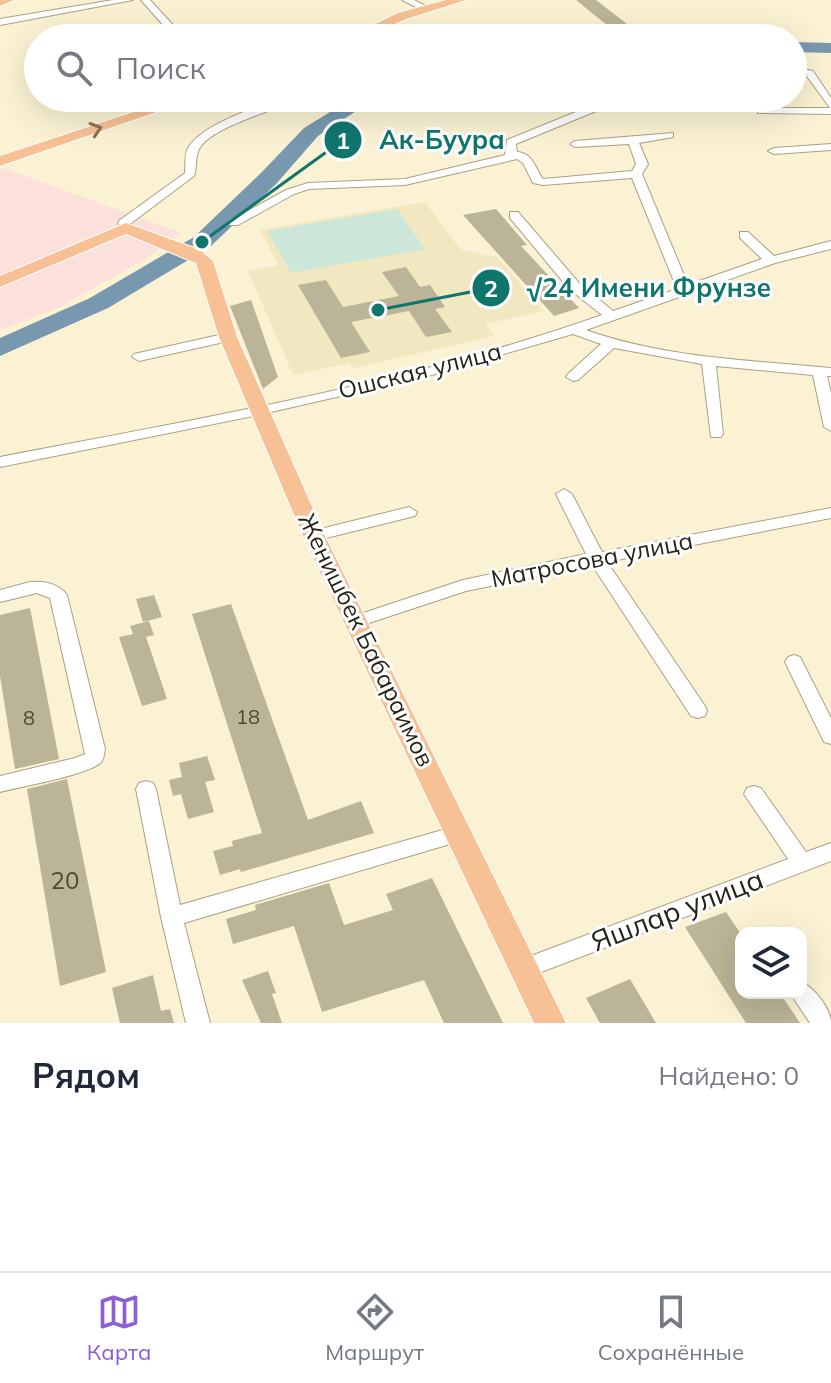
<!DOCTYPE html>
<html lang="ru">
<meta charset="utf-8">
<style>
body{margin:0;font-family:Mulish,sans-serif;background:#f2f2f3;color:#1f2937}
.controls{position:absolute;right:24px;bottom:24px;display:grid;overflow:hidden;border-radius:16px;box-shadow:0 8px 32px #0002}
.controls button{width:72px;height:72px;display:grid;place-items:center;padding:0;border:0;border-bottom:2px solid #e0e1e3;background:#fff;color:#1f2937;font:40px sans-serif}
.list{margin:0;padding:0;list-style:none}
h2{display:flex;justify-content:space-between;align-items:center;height:104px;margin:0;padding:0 32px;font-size:34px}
h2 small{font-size:26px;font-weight:400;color:#747a83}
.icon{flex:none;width:44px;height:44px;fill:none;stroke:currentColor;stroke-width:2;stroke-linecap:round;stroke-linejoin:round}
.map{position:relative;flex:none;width:831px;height:1023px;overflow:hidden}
.search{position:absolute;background:#fff;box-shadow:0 8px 32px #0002;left:24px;right:24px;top:24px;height:88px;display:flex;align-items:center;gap:20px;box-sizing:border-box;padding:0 28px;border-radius:44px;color:#747a83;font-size:30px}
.sheet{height:248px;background:#fff}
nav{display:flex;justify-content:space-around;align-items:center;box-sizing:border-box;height:112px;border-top:2px solid #e0e1e3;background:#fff;font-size:22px;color:#747a83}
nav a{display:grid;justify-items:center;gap:4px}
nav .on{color:#8c5ed8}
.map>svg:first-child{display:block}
</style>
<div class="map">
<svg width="831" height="1023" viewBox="0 0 831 1023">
<rect width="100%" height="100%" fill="#faf2d2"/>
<path fill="#fbe0dc" d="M4 168 181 233 150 256 60 307 0 330V170Z"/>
<path fill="#f1e7c0" d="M425 202 460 249 498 258 544 311 485 324 494 336 353 368 349 363 293 375 248 271 278 265 260 230Z"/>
<path fill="#cce7d9" d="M397 209 425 249 291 273 267 231Z"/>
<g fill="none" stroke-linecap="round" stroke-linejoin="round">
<g fill="#7898b0" fill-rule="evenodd">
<path d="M793 42 831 43V53L793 52Z"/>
<path d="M353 98H376L318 136 277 183 210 247 108 308 0 356V338L90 298 194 237 261 173 304 128Z"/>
</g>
</g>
<g fill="#bbb496">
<path d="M576 0H596L636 31 618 34Z"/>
<path d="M496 209 527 245 521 246 579 308 554 316 463 215Z"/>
<path d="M406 267 420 287 430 285 445 307 435 309 452 332 426 337 409 311 351 322 370 352 341 358 298 285 326 280 343 307 399 296 382 272Z"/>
<path d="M251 300 278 377 263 389 230 306Z"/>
<path d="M154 595 162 617 143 622 136 599Z"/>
<path d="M231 604 308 820 361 801 374 833 241 872 240 869 220 875 213 851 233 846 232 841 262 833 192 614Z"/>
<path d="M30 608 59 759 15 769 0 676V615Z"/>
<path d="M149 621 154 635 146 637 167 699 142 706 119 637 133 634 130 626Z"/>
<path d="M207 756 215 780 205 782 214 812 188 819 181 794 173 796 169 780 182 777 179 763Z"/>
<path d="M67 779 106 972 60 986 27 789Z"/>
<path d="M432 878 503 1023H444L424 980 322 1012 294 926 233 944 226 919 256 910 255 905 329 883 344 925 393 910 386 894Z"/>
<path d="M726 912 741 934V993H780L800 1023H746L685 927Z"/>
<path d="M268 971 276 993 272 994 282 1023H261L242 980Z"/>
<path d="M153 975 161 1011 170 1009 174 1023H120L112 988Z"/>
<path d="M630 979 656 1023H600L586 998Z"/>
</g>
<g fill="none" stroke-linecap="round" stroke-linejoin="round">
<defs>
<g id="minor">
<path d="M113 0H133L0 25V19Z"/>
<path d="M141 0H150L173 25V29L158 35V38H148L150 32 164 26Z"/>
<path d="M402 0H414L430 8 422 10Z"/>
<path d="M793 67 813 71 831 98V114L758 113V109L762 108H830L806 75 793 73Z"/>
<path d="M282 98H296C276 112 206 127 198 152 195 160 197 168 194 176L130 224V231H122L118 223 120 220 185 173C186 165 184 155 188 148 202 124 257 107 282 98Z"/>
<path d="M624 98H641L596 111 516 144 517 152C533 153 535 168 543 179L632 171 636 164 629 144 575 147 570 144 575 141 673 133V137L639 143 648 164 642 174 688 285 762 259 740 238V232H748L774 256 831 241V249L775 263 586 330C665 358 748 360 831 368V376H827L831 393V431L824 427 813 375 716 366 723 434 721 437H711L702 364 614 348 578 380 573 381 566 377 568 374 601 344 573 334 428 376 258 415 0 467V457C202 418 407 384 602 315L569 289 510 218V212H518L579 283 613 311 677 289 632 178 543 185 533 183 523 163 517 159 405 185 309 189 294 194 238 225H230L228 222 286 190 308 183 405 179 505 155 507 140 588 107Z"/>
<path d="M831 144V150L774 154 768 151 774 148Z"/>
<path d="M228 333 235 337 233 340 139 361 132 357 134 354Z"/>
<path d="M564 489 572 494 602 552 831 508V518L607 562 705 706 707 711 705 716 698 718 691 716 592 565 466 591 363 625H351L348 621 351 617 463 580 586 554 556 494Z"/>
<path d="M409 507 417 512 415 516 314 541 306 536 308 532Z"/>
<path d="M30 582C44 581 58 583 67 595L105 749C104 753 104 758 102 761 94 774 18 787 0 792V776L75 758 85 754 50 598 37 593 0 602V590Z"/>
<path d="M794 655 800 657 831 718V744L824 742 785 662 788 657Z"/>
<path d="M146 781 153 783 156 789 180 905 460 825 467 827 470 833 467 839 460 841 184 923 210 1023H186L161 917 136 789 139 783Z"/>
<path d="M754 786 761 788 806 852 831 843V861L523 979 515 976 512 969 515 962 788 859 744 794 747 788Z"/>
<path d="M801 982C814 987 831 1009 831 1023H810L790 993H801Z"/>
</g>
<g id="major">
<path d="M0 0H14L0 6Z"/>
<path d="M446 0H466L406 19 363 38H346L398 13Z"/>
<path d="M176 98H197L0 166V156Z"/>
<path d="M126 223 200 250 213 261 237 337 325 536 566 1023H534L303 536 219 337 196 263 126 234 0 287V276Z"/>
</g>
</defs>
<use href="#minor" stroke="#a9a184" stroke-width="2"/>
<use href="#major" stroke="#fff" stroke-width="2"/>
<use href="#minor" fill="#fff" fill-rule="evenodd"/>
<use href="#major" fill="#f7c195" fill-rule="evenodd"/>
</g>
<defs><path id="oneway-chevron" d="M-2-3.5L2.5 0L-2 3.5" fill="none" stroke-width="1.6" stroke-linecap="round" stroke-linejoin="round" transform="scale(2)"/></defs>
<use stroke="#8e7256" href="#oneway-chevron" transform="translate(96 129) rotate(-18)"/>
<g text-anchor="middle" stroke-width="6" stroke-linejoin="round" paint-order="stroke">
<g font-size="20" fill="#4b4737">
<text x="248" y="724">18</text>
<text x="29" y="725">8</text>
</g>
<g font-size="24" fill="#262317" stroke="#fff">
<text transform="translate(420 371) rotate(-14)" y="8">Ошская улица</text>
<text transform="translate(592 560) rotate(-11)" y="8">Матросова улица</text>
<text transform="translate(366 640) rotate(64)" y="8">Женишбек Бабараимов</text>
</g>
<g font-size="24" fill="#4b4737">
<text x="65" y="889">20</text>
</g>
<g font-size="28" fill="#262317" stroke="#fff">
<text transform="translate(677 910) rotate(-21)" y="10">Яшлар улица</text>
</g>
</g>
<path fill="none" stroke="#0f766e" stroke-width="3" d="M202 242L343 140M378 310L491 288"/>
<g fill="#0f766e" stroke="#fff" stroke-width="3">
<circle cx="202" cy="242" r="8"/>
<circle cx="378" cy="310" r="8"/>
<circle cx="343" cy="140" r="20"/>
<circle cx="491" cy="288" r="20"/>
</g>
<g font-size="24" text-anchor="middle" font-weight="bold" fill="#fff">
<text x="343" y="149">1</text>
<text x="491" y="297">2</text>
</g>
<g font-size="26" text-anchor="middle" font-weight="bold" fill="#0f766e" stroke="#fff" stroke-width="6" stroke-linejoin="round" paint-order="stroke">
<text x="442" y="149">Ак-Буура</text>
<text x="649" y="297">√24 Имени Фрунзе</text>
</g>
</svg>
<div class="controls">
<button><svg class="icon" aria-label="layers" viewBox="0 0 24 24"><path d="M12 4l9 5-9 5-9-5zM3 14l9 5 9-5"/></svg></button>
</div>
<div class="search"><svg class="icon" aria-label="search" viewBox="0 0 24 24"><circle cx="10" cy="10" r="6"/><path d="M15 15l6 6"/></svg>Поиск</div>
</div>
<section class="sheet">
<h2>Рядом<small>Найдено: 0</small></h2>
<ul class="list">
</ul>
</section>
<nav>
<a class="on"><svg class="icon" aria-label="map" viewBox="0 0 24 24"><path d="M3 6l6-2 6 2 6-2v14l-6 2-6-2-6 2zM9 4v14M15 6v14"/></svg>Карта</a>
<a><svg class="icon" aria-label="directions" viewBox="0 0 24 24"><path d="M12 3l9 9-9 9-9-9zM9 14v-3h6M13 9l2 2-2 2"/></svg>Маршрут</a>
<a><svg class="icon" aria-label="saved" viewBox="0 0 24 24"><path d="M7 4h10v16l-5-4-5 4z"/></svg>Сохранённые</a>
</nav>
